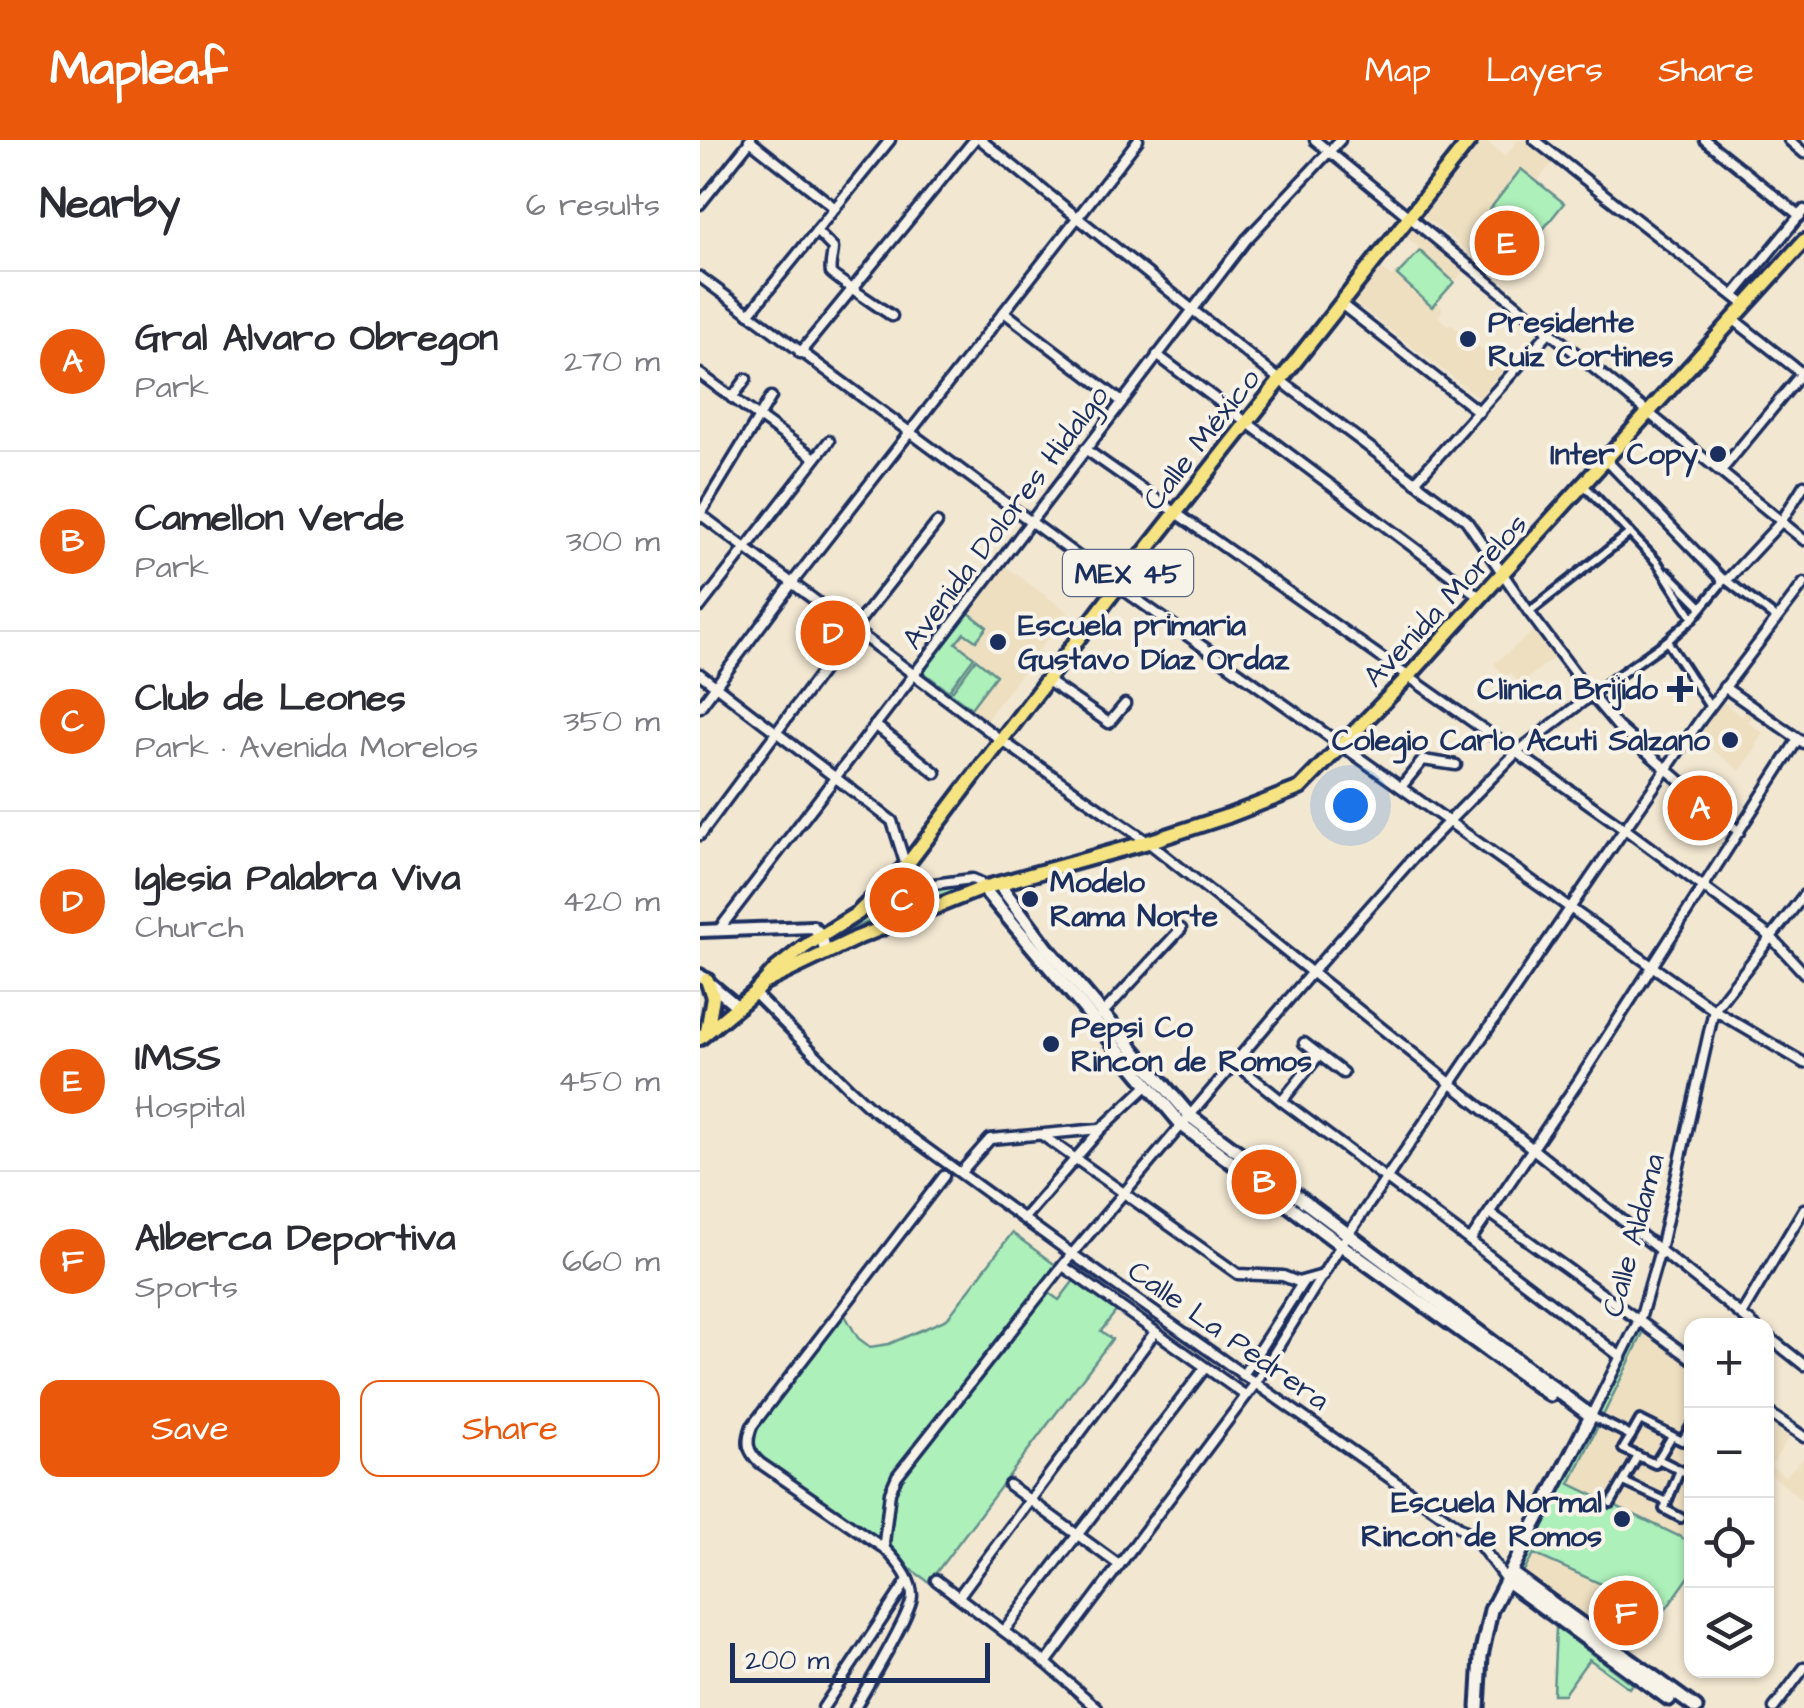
<!DOCTYPE html>
<meta charset="utf-8">
<style>
body{margin:0;font-family:"Architects Daughter",sans-serif;background:#f7f7f7;color:#2b2b33}
.controls{position:absolute;right:30px;bottom:30px;display:grid;overflow:hidden;border-radius:20px;box-shadow:0 2px 8px #0004}
.controls button{width:90px;height:90px;display:grid;place-items:center;padding:0;border:0;border-bottom:2px solid #e1e1e2;background:#fff;color:#2b2b33;font:50px sans-serif}
.scale{position:absolute;left:30px;bottom:25px;width:260px;box-sizing:border-box;padding-left:10px;border:5px solid #1b2f5e;border-top:0;font-size:28px;line-height:35px;white-space:nowrap;color:#1b2f5e;-webkit-text-stroke:8px #f7f3e8;paint-order:stroke}
.you{position:absolute;left:650px;top:665px;width:35px;height:35px;margin:-25px;border:8px solid #fff;border-radius:50%;background:#1a73e8;box-shadow:0 0 0 15px #1a73e833}
.badge{display:grid;place-items:center;width:65px;height:65px;border-radius:50%;background:#ea580c;color:#fff;font-size:32px;font-weight:700}
.pin{position:absolute;translate:-50% -50%;border:5px solid #fff;box-shadow:0 2px 10px #0006}
.list{margin:0;padding:0;list-style:none}
h2{display:flex;justify-content:space-between;align-items:center;height:130px;margin:0;padding:0 40px;font-size:42px}
h2 small{font-size:32px;font-weight:400;color:#7c7c81}
.list li{display:grid;grid-template-columns:65px 1fr auto;gap:30px;align-items:center;box-sizing:border-box;height:180px;padding:0 40px;border-top:2px solid #e1e1e2}
.list b{display:block;font-size:38px;white-space:nowrap}
.list p{margin:0;font-size:32px;white-space:nowrap;color:#7c7c81}
.list em{font-size:32px;font-style:normal;color:#7c7c81}
.actions{display:flex;gap:20px;padding:30px 40px}
.actions a{flex:1;padding:22px 0;border:2px solid #ea580c;border-radius:20px;text-align:center;font-size:35px;color:#ea580c}
.actions .main{background:#ea580c;color:#fff}
.icon{flex:none;width:55px;height:55px;fill:none;stroke:currentColor;stroke-width:2;stroke-linecap:round;stroke-linejoin:round}
.map{position:relative;flex:none;width:1104px;height:1568px;overflow:hidden}
header{display:flex;align-items:center;gap:60px;box-sizing:border-box;height:140px;padding:0 50px;background:#ea580c;color:#fff}
header strong{font-size:48px}
nav{display:flex;gap:55px;margin-inline-start:auto;font-size:35px}
main{display:flex}
aside{flex:1;background:#fff}
.map>svg:first-child{display:block}
</style>
<header>
<strong>Mapleaf</strong>
<nav><a>Map</a><a>Layers</a><a>Share</a></nav>
</header>
<main>
<aside>
<h2>Nearby<small>6 results</small></h2>
<ul class="list">
<li><span class="badge">A</span><div><b>Gral Alvaro Obregon</b><p>Park</p></div><em>270 m</em></li>
<li><span class="badge">B</span><div><b>Camellon Verde</b><p>Park</p></div><em>300 m</em></li>
<li><span class="badge">C</span><div><b>Club de Leones</b><p>Park · Avenida Morelos</p></div><em>350 m</em></li>
<li><span class="badge">D</span><div><b>Iglesia Palabra Viva</b><p>Church</p></div><em>420 m</em></li>
<li><span class="badge">E</span><div><b>IMSS</b><p>Hospital</p></div><em>450 m</em></li>
<li><span class="badge">F</span><div><b>Alberca Deportiva</b><p>Sports</p></div><em>660 m</em></li>
</ul>
<div class="actions"><a class="main">Save</a><a>Share</a></div>
</aside>
<div class="map">
<svg width="1104" height="1568" viewBox="0 0 1104 1568">
<rect width="100%" height="100%" fill="#f2e7d1"/>
<filter id="ink" filterUnits="userSpaceOnUse"><feTurbulence type="fractalNoise" baseFrequency=".01" numOctaves="2"/><feDisplacementMap in="SourceGraphic" scale="20" xChannelSelector="R" yChannelSelector="G"/><feConvolveMatrix kernelMatrix="1 2 1 2 8 2 1 2 1" color-interpolation-filters="sRGB"/></filter>
<g filter="url(#ink)">
<g fill="#eedfc1">
<path d="M778 0H785L805 17 818 0H824L853 22 837 42 821 30 843 89 802 139 720 73Z"/>
<path d="M711 87 764 131 737 162 743 169 738 177 749 186 751 184 805 228 780 258 651 160 678 127 692 137 719 108 704 95Z"/>
<path d="M305 426 368 472 286 580 223 532Z"/>
<path d="M836 489 856 516 820 544 811 533 805 537 794 524Z"/>
<path d="M1022 561 1041 577 1047 569 1053 574 1048 582 1063 593 1056 604 1058 606 1040 631 996 596Z"/>
<path d="M944 1191 991 1224V1434L934 1512 823 1431 869 1344Z"/>
<path d="M1066 1275 1092 1292 1071 1326 1085 1336 1104 1318V1362L1067 1331Z"/>
</g>
<g fill="#adf0ba" stroke="#64908c" stroke-width="2.5">
<path d="M821 29 864 63 825 112 819 107 825 99 811 88 808 90 796 81 789 89 780 82Z"/>
<path d="M720 111 754 142 732 167 697 135Z"/>
<path d="M269 473 287 487 276 501 264 493 256 503 274 517 250 549 253 550 276 519 296 535 271 568 223 532Z"/>
<path d="M203 734 207 744 215 751 268 743 270 747 202 769 129 798Z"/>
<path d="M312 1093 365 1132 349 1153 359 1160 375 1139 383 1148 417 1170 401 1191 412 1199 229 1442 206 1426 186 1405 66 1322C56 1313 51 1308 54 1293L143 1172 158 1198 170 1207 189 1204 247 1179Z"/>
<path d="M938 1188 944 1191 870 1344 991 1402V1434L964 1472 834 1414 820 1437 813 1433Z"/>
<path d="M856 1487 932 1544 929 1548 889 1519 864 1554H853Z"/>
</g>
<g fill="none" stroke-linecap="round" stroke-linejoin="round">
<defs>
<g id="pedestrian">
<path d="M884 345 957 422 993 478"/>
<path d="M968 433 1002 467"/>
<path d="M1026 440 1077 479"/>
<path d="M829 472 930 393"/>
<path d="M967 501 1010 567"/>
<path d="M891 555 967 501 993 478 1024 440"/>
<path d="M891 1276 931 1296 940 1280 982 1301 992 1285"/>
<path d="M931 1296 923 1309 955 1324 972 1296"/>
<path d="M980 1330 992 1335"/>
<path d="M924 1342 967 1362 980 1330 958 1319"/>
<path d="M967 1362 964 1369 981 1378"/>
<path d="M911 1363 938 1316"/>
</g>
<g id="minor">
<path d="M49 0 135 68"/>
<path d="M281 0 580 240 766 380 829 472 891 555 918 587 1039 692"/>
<path d="M615 0 1104 400"/>
<path d="M835 0 1045 165"/>
<path d="M1005 0 1100 76"/>
<path d="M1089 0 1104 13"/>
<path d="M0 64 51 0"/>
<path d="M116 91 133 108C133 115 129 126 131 133 133 137 184 170 192 176"/>
<path d="M0 137 418 446 870 768 1014 870 1104 923"/>
<path d="M1034 155 1104 70"/>
<path d="M641 164 779 272"/>
<path d="M304 172 421 261"/>
<path d="M49 174 190 0"/>
<path d="M1033 179 1104 235"/>
<path d="M100 213 274 0"/>
<path d="M457 215 780 457"/>
<path d="M0 234 115 318"/>
<path d="M32 258 46 239"/>
<path d="M385 309 925 689 1071 797 1104 833"/>
<path d="M906 320 1023 440 1028 439 1081 382 1104 345"/>
<path d="M1021 331 1102 233"/>
<path d="M715 342 850 191"/>
<path d="M0 374 301 600 448 702 1055 1186"/>
<path d="M0 374 71 257"/>
<path d="M0 467 129 301"/>
<path d="M0 534 192 681 206 726 214 739 226 745 272 739 279 742 283 748"/>
<path d="M346 540 409 583 425 564"/>
<path d="M1024 547 1104 603"/>
<path d="M0 567 96 438 438 0"/>
<path d="M175 585 236 633"/>
<path d="M701 647 723 620 756 625"/>
<path d="M0 695 154 488 237 383"/>
<path d="M18 791 546 100 640 0"/>
<path d="M54 853 149 948 172 969 372 1114 768 1393 779 1404 807 1441"/>
<path d="M401 875 481 789"/>
<path d="M604 903 643 933"/>
<path d="M535 923 582 961 770 1101 921 1217"/>
<path d="M582 961 619 915"/>
<path d="M342 995 538 1134 583 1136 598 1142 623 1135"/>
<path d="M261 1032 290 999 400 989"/>
<path d="M790 1073 992 1219"/>
<path d="M324 1078 401 989 448 945"/>
<path d="M770 1101 878 942 1098 599"/>
<path d="M363 1126 546 1256"/>
<path d="M1041 1175 1104 1069"/>
<path d="M1066 1195 1104 1225"/>
<path d="M543 1235 603 1142"/>
<path d="M1066 1271 1104 1297"/>
<path d="M891 1276 941 1176 960 1110 1014 870 1104 755"/>
<path d="M309 1345 419 1425"/>
<path d="M185 1409 184 1403 190 1352 197 1336 372 1114 612 832 713 718 816 613 891 555"/>
<path d="M236 1440 346 1523 397 1568"/>
<path d="M259 1456 455 1192"/>
<path d="M304 1491 505 1228"/>
<path d="M346 1523 555 1244 641 1105 892 736 1001 579 1104 443"/>
<path d="M123 1568 208 1440"/>
<path d="M155 1568C166 1548 212 1473 212 1456 212 1438 197 1421 185 1409L60 1323C47 1311 46 1302 52 1286L244 1036"/>
<path d="M1074 1568 1104 1528"/>
</g>
<g id="tertiary">
<path d="M0 791 113 787 122 796 125 812"/>
<path d="M0 835 38 867"/>
</g>
<g id="secondary">
<path d="M299 744 347 808 490 976 891 1276 791 1470 781 1516 778 1568"/>
<path d="M283 748 482 985 641 1105 850 1255"/>
<path d="M811 1433 996 1568"/>
<path d="M807 1441 969 1559"/>
</g>
<g id="primary">
<path d="M7 840 13 857 7 891"/>
<path d="M65 842 157 798 283 748 448 702 528 676 600 648 709 536 1104 101"/>
<path d="M0 898 54 853 76 829 104 807 158 773 206 726 418 446 770 0"/>
</g>
</defs>
<use href="#pedestrian" stroke="#1b2f5e" stroke-width="14"/>
<use href="#minor" stroke="#1b2f5e" stroke-width="15"/>
<use href="#tertiary" stroke="#1b2f5e" stroke-width="18"/>
<use href="#secondary" stroke="#1b2f5e" stroke-width="19"/>
<use href="#primary" stroke="#1b2f5e" stroke-width="20"/>
<use href="#pedestrian" stroke="#f7f3e8" stroke-width="6"/>
<use href="#minor" stroke="#f7f3e8" stroke-width="8"/>
<use href="#tertiary" stroke="#f7f3e8" stroke-width="10"/>
<use href="#secondary" stroke="#f7f3e8" stroke-width="11"/>
<use href="#primary" stroke="#f6e381" stroke-width="12"/>
</g>
</g>
<g fill="#1b2f5e" stroke="#f7f3e8" stroke-width="4">
<circle cx="768" cy="199" r="10"/>
<circle cx="1018" cy="314" r="10"/>
<circle cx="298" cy="502" r="10"/>
<path d="M975 534h10v10h10v10h-10v10h-10v-10h-10v-10h10z"/>
<circle cx="1030" cy="600" r="10"/>
<circle cx="330" cy="759" r="10"/>
<circle cx="351" cy="904" r="10"/>
<circle cx="922" cy="1379" r="10"/>
</g>
<g text-anchor="middle" stroke-width="8" stroke-linejoin="round" paint-order="stroke">
<rect fill="#f7f3e8" stroke="#5d6a87" stroke-width="2.5" x="363" y="410" width="130" height="46" rx="8"/>
<g font-size="28" font-weight="bold" fill="#1b2f5e">
<text x="428" y="443">MEX 45</text>
</g>
<g font-size="30" font-weight="bold" fill="#1b2f5e" stroke="#f7f3e8" text-anchor="start">
<text x="788" y="192">Presidente<tspan x="788" dy="34">Ruiz Cortines</tspan></text>
<text x="998" y="324" text-anchor="end">Inter Copy</text>
<text x="318" y="495">Escuela primaria<tspan x="318" dy="34">Gustavo Díaz Ordaz</tspan></text>
<text x="958" y="559" text-anchor="end">Clinica Brijido</text>
<text x="1010" y="610" text-anchor="end">Colegio Carlo Acuti Salzano</text>
<text x="350" y="752">Modelo<tspan x="350" dy="34">Rama Norte</tspan></text>
<text x="371" y="897">Pepsi Co<tspan x="371" dy="34">Rincon de Romos</tspan></text>
<text x="902" y="1372" text-anchor="end">Escuela Normal<tspan x="902" dy="34">Rincon de Romos</tspan></text>
</g>
<g font-size="30" fill="#1b2f5e" stroke="#f7f3e8">
<text transform="translate(501 299) rotate(-52)" y="10">Calle México</text>
<text transform="translate(305 377) rotate(-53)" y="10">Avenida Dolores Hidalgo</text>
<text transform="translate(745 460) rotate(-47)" y="10">Avenida Morelos</text>
<text transform="translate(933 1095) rotate(-75)" y="10">Calle Aldama</text>
<text transform="translate(529 1195) rotate(35)" y="10">Calle La Pedrera</text>
</g>
</g>
</svg>
<div class="controls">
<button>+</button>
<button>−</button>
<button><svg class="icon" aria-label="locate" viewBox="0 0 24 24"><circle cx="12" cy="12" r="6"/><path d="M12 2v4M12 18v4M2 12h4M18 12h4"/></svg></button>
<button><svg class="icon" aria-label="layers" viewBox="0 0 24 24"><path d="M12 4l9 5-9 5-9-5zM3 14l9 5 9-5"/></svg></button>
</div>
<div class="scale">200 m</div>
<div class="you"></div>
<div class="pin badge" style="left:1000px;top:668px">A</div>
<div class="pin badge" style="left:564px;top:1042px">B</div>
<div class="pin badge" style="left:202px;top:760px">C</div>
<div class="pin badge" style="left:133px;top:493px">D</div>
<div class="pin badge" style="left:807px;top:103px">E</div>
<div class="pin badge" style="left:926px;top:1473px">F</div>
</div>
</main>
